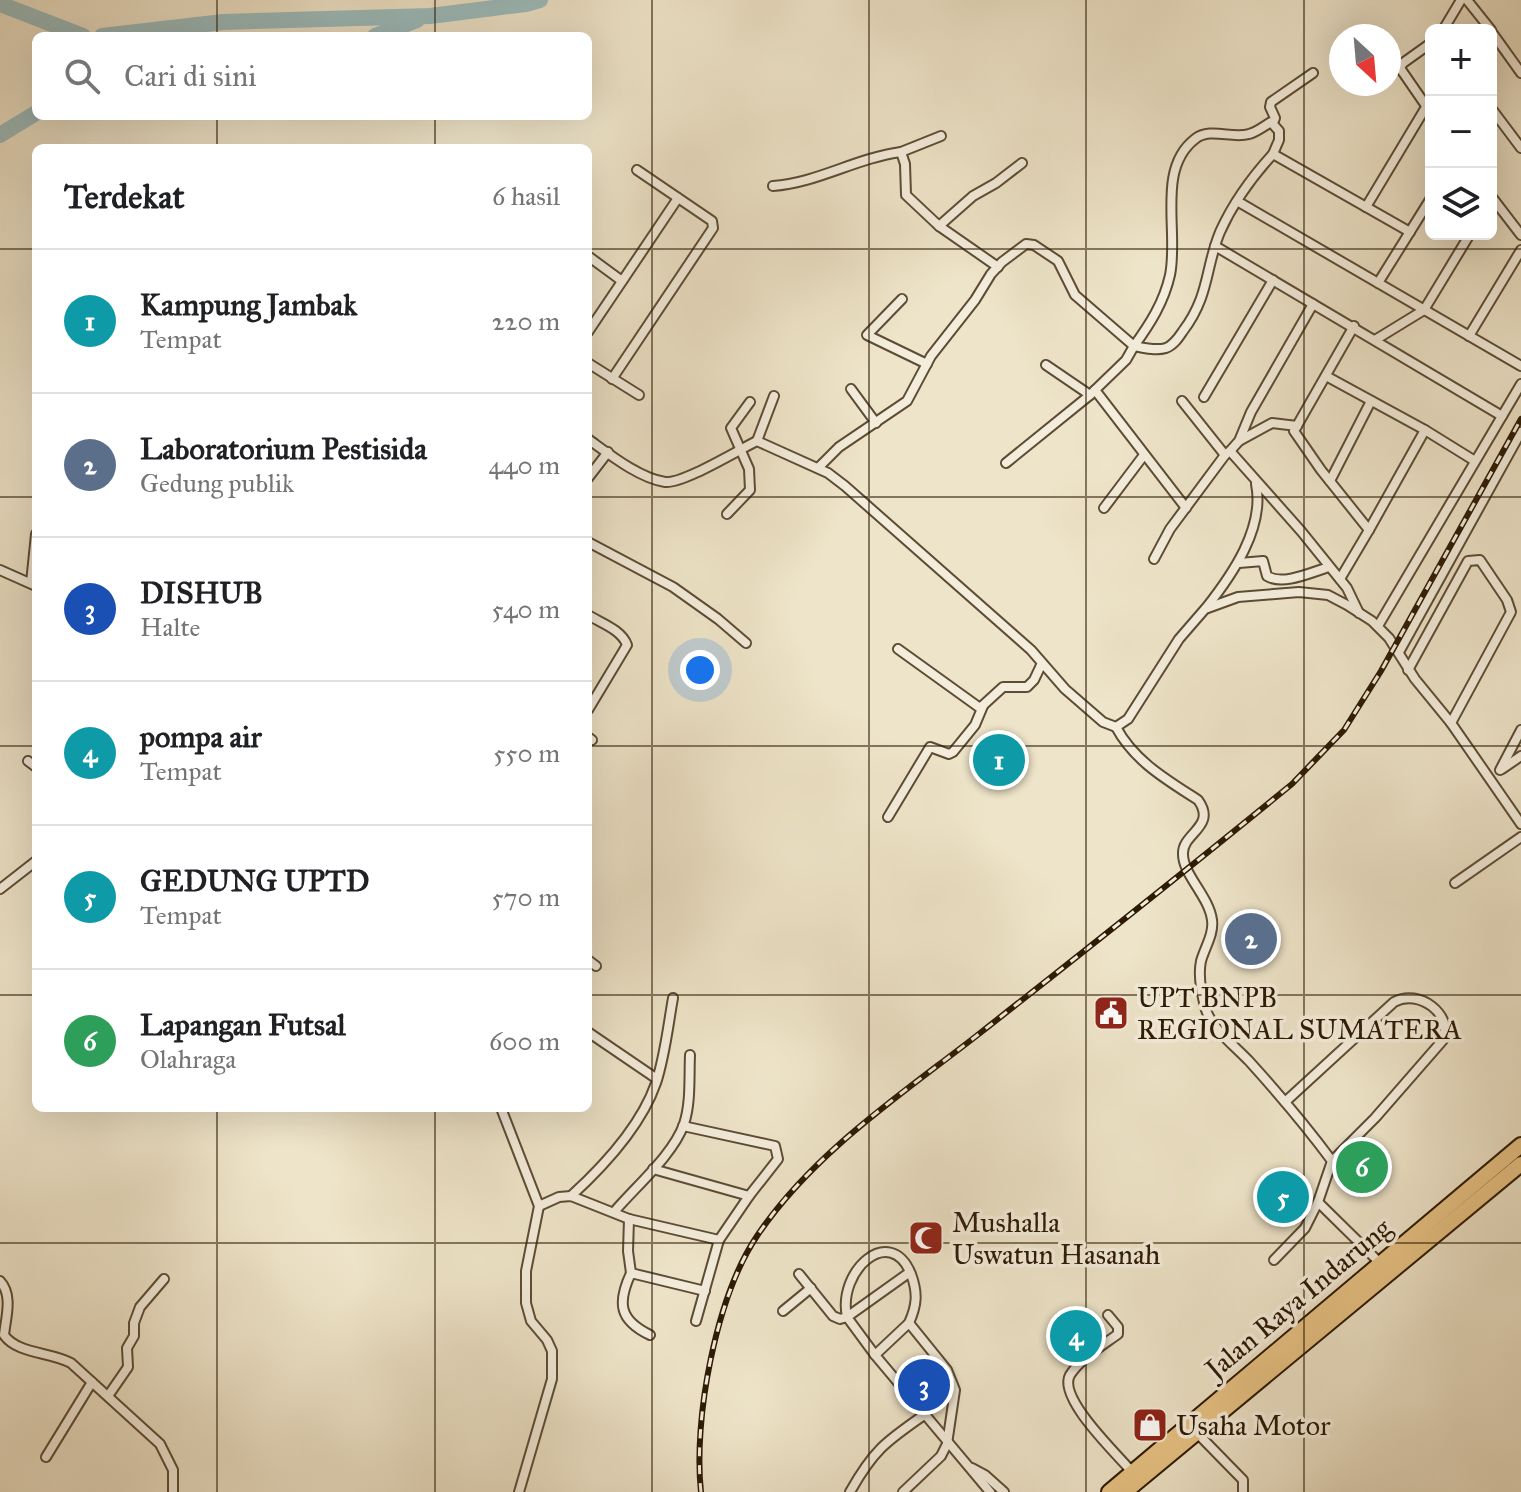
<!DOCTYPE html>
<html lang="id">
<meta charset="utf-8">
<style>
body{margin:0;font-family:"IM FELL Great Primer",serif;background:#f2f2f2;color:#202124}
.controls{position:absolute;right:24px;top:24px;display:grid;overflow:hidden;border-radius:12px;box-shadow:0 8px 32px #0002}
.controls button{width:72px;height:72px;display:grid;place-items:center;padding:0;border:0;border-bottom:2px solid #e0e0e0;background:#fff;color:#202124;font:40px sans-serif}
.compass{position:absolute;left:1329px;top:24px;width:72px;height:72px;border-radius:50%;background:#fff;box-shadow:0 8px 32px #0002;rotate:154deg}
.you{position:absolute;left:700px;top:670px;width:28px;height:28px;margin:-20px;border:6px solid #fff;border-radius:50%;background:#1a73e8;box-shadow:0 0 0 12px #1a73e833}
.badge{display:grid;place-items:center;width:52px;height:52px;border-radius:50%;background:#ea580c;color:#fff;font-size:26px;font-weight:700}
.pin{position:absolute;translate:-50% -50%;border:4px solid #fff;box-shadow:0 2px 8px #0006}
.list{margin:0;padding:0;list-style:none}
h2{display:flex;justify-content:space-between;align-items:center;height:104px;margin:0;padding:0 32px;font-size:34px}
h2 small{font-size:26px;font-weight:400;color:#757577}
.list li{display:grid;grid-template-columns:52px 1fr auto;gap:24px;align-items:center;box-sizing:border-box;height:144px;padding:0 32px;border-top:2px solid #e0e0e0}
.list b{display:block;font-size:30px;white-space:nowrap}
.list p{margin:0;font-size:26px;white-space:nowrap;color:#757577}
.list em{font-size:26px;font-style:normal;color:#757577}
.icon{flex:none;width:44px;height:44px;fill:none;stroke:currentColor;stroke-width:2;stroke-linecap:round;stroke-linejoin:round}
.map{position:relative;flex:none;width:1521px;height:1492px;overflow:hidden}
.search{position:absolute;background:#fff;box-shadow:0 8px 32px #0002;left:32px;top:32px;width:560px;height:88px;display:flex;align-items:center;gap:20px;box-sizing:border-box;padding:0 28px;border-radius:12px;color:#757577;font-size:30px}
.panel{position:absolute;background:#fff;box-shadow:0 8px 32px #0002;left:32px;top:144px;width:560px;height:968px;border-radius:12px}
.map>svg:first-child{display:block}
</style>
<div class="map">
<svg width="1521" height="1492" viewBox="0 0 1521 1492">
<rect width="100%" height="100%" fill="#eee4c9"/>
<filter id="stains"><feTurbulence type="fractalNoise" baseFrequency=".0025" numOctaves="4"/><feColorMatrix values="0 0 0 0 .2 0 0 0 0 .09 0 0 0 0 .02 0 0 0 .5 -.17"/></filter>
<radialGradient id="worn" r=".72"><stop offset=".6" stop-color="#630" stop-opacity="0"/><stop offset="1" stop-color="#630" stop-opacity=".3"/></radialGradient>
<path fill="#bcc394" stroke="#746e4c" stroke-width="2" d="M1368 1142 1387 1159 1356 1193 1337 1175Z"/>
<g fill="none" stroke-linecap="round" stroke-linejoin="round">
<g stroke="#9cbdbe" stroke-width="16">
<path d="M0 4 83 36"/>
<path d="M102 36 223 22 430 16 526 4 540 0"/>
<path d="M375 36 417 20"/>
<path d="M0 135 36 113"/>
</g>
<defs>
<g id="minor">
<path d="M1467 0 1491 30"/>
<path d="M1443 30 1461 0"/>
<path d="M1491 31 1521 73"/>
<path d="M1431 43 1403 63 1400 68 1431 113"/>
<path d="M1491 108 1521 148"/>
<path d="M1273 123 1275 118 1270 107 1271 102 1313 73"/>
<path d="M901 152 941 136"/>
<path d="M773 186C817 183 856 158 901 152L905 164 906 195 939 226 998 267"/>
<path d="M1491 196 1521 235"/>
<path d="M1237 201 1521 366"/>
<path d="M1366 207 1426 107"/>
<path d="M939 226 973 196 996 183 1022 163"/>
<path d="M1215 246 1502 416"/>
<path d="M588 256 622 281"/>
<path d="M1378 283 1431 198"/>
<path d="M902 299 867 335 927 364"/>
<path d="M588 332 678 198"/>
<path d="M1469 336 1521 250"/>
<path d="M1375 340 1424 310 1470 234"/>
<path d="M588 363 639 395"/>
<path d="M1046 365 1090 395 1095 390 1186 508"/>
<path d="M1326 376 1425 430 1369 530"/>
<path d="M612 379 713 228 712 221 637 170"/>
<path d="M851 389 876 423"/>
<path d="M1095 390 1126 360 1134 346C1144 348 1156 351 1166 348 1174 345 1179 337 1183 331 1210 295 1205 268 1220 232 1233 203 1252 177 1273 154L1410 232"/>
<path d="M1204 397 1273 280"/>
<path d="M1182 401 1225 455 1230 451 1301 531 1347 588 1359 613"/>
<path d="M1425 430 1475 461"/>
<path d="M588 439C609 454 639 478 665 482 683 484 738 450 757 441L828 473 845 486 1031 650 1065 689 1103 722 1116 727 1128 719 1179 639 1205 609 1238 597 1299 592 1328 595 1347 605 1372 621 1389 638 1415 679 1451 723 1521 824"/>
<path d="M757 441 774 396"/>
<path d="M1239 441 1272 423 1297 426"/>
<path d="M1230 451 1239 441 1251 412 1313 304"/>
<path d="M1006 463 1090 395"/>
<path d="M818 468 839 447 907 401 931 356 975 300 991 274 1002 262 1026 244 1034 245 1058 261 1075 295 1134 346C1150 324 1164 302 1170 275 1179 232 1156 169 1195 139 1210 127 1232 139 1249 134 1257 132 1264 126 1271 122L1279 131V140L1273 154"/>
<path d="M588 478 608 452"/>
<path d="M1330 481 1371 401"/>
<path d="M1104 508 1144 455"/>
<path d="M727 514 750 490 749 469 731 428 750 402"/>
<path d="M588 542 673 587 718 619 746 643"/>
<path d="M1154 559 1170 529 1225 455"/>
<path d="M1239 563 1263 561 1267 576C1283 586 1312 572 1329 567"/>
<path d="M0 570 36 586"/>
<path d="M1340 579 1369 530 1321 470 1294 431 1354 326"/>
<path d="M31 583 36 534"/>
<path d="M1206 608C1232 575 1265 528 1256 484"/>
<path d="M588 615C601 623 622 630 627 645L588 710"/>
<path d="M1378 626 1521 384"/>
<path d="M898 649 980 708 1003 687H1027L1034 680 1042 663"/>
<path d="M1399 652 1521 432"/>
<path d="M1408 670 1468 561 1480 560 1507 600 1511 612 1451 723"/>
<path d="M1116 727C1134 761 1167 780 1198 800 1217 826 1183 833 1183 853 1182 874 1209 896 1212 920 1214 934 1205 947 1201 961 1198 975 1202 996 1206 1010 1213 1030 1235 1046 1249 1061 1278 1093 1306 1126 1332 1161L1318 1202 1380 1263"/>
<path d="M588 737 592 740"/>
<path d="M28 761 36 767"/>
<path d="M1502 769 1521 756"/>
<path d="M1500 770 1521 730"/>
<path d="M888 817 930 747 949 754 953 752 975 725 983 706"/>
<path d="M1455 883 1521 837"/>
<path d="M0 889 36 861"/>
<path d="M588 960 596 966"/>
<path d="M588 1032 657 1079"/>
<path d="M1285 1102 1394 1002C1419 988 1454 1015 1443 1040L1375 1118 1332 1161"/>
<path d="M501 1108 539 1206 526 1271V1303L531 1321 547 1340 552 1351V1379L519 1492"/>
<path d="M683 1126 775 1146 778 1159 749 1196"/>
<path d="M571 1196C605 1165 641 1126 656 1083 665 1056 668 1026 673 998"/>
<path d="M539 1206 559 1197 571 1196 629 1219 719 1240 749 1196 653 1169"/>
<path d="M614 1212C636 1186 673 1155 684 1124 691 1103 689 1077 690 1055"/>
<path d="M629 1219 628 1251 631 1273"/>
<path d="M1274 1260 1305 1228 1318 1202"/>
<path d="M799 1274 833 1316 840 1319 847 1317 875 1355 990 1492"/>
<path d="M0 1281C13 1295 6 1317 4 1335 17 1354 51 1352 71 1363L160 1444 173 1470V1492"/>
<path d="M783 1311 811 1288"/>
<path d="M1108 1315 1118 1327V1334C1103 1345 1080 1359 1070 1375 1057 1398 1118 1455 1133 1473"/>
<path d="M696 1321 719 1240"/>
<path d="M909 1323C917 1305 918 1293 911 1274 890 1223 837 1271 847 1317L910 1272"/>
<path d="M650 1335C619 1320 617 1303 631 1273L705 1291"/>
<path d="M875 1355 909 1323 947 1370 955 1390 947 1444 941 1456 903 1492"/>
<path d="M108 1396 128 1367 127 1348 134 1336V1323L140 1307 164 1279"/>
<path d="M1198 1434 1243 1480V1492"/>
<path d="M46 1457 92 1382"/>
<path d="M972 1468 985 1475 1004 1492"/>
<path d="M850 1492C873 1451 885 1442 924 1415"/>
</g>
<g id="trunk">
<path d="M1109 1492 1521 1145"/>
<path d="M1125 1492 1521 1164"/>
</g>
</defs>
<use href="#minor" stroke="#5c4c35" stroke-width="12"/>
<use href="#trunk" stroke="#2c1a04" stroke-width="18"/>
<use href="#minor" stroke="#f4eddc" stroke-width="8"/>
<use href="#trunk" stroke="#e7c284" stroke-width="14"/>
<defs>
<path id="rail" d="M701 1492C693 1419 716 1297 757 1236 812 1154 899 1096 975 1037 1082 953 1188 869 1292 784L1344 730 1381 671 1521 419"/>
</defs>
<use href="#rail" stroke="#2c1a04" stroke-width="6"/>
<use href="#rail" stroke="#f4eddc" stroke-width="3" stroke-dasharray="9" stroke-linecap="butt"/>
</g>
<path fill="none" stroke="#2c1a04" stroke-width="2" stroke-opacity="0.55" d="M217 0V36M435 0V36M652 0V1492M869 0V1492M1086 0V1492M1304 0V1492M217 116V148M435 116V148M0 249H36M588 249H1521M0 497H36M588 497H1521M0 746H36M588 746H1521M0 995H36M588 995H1521M217 1108V1492M435 1108V1492M0 1243H1521"/>
<defs>
<symbol id="civic-square" viewBox="-11 -11 22 22"><rect x="-9" y="-9" width="18" height="18" rx="4" fill="#8f2418" stroke="#f4eddc"/><path d="M-.6-6.5H3V-4.5H.6V-3L4-1V1h2V6H-6V1h2V-1L-.6-3ZM-1.2 2.5V6h2.4V2.5Z" fill="#fff"/></symbol>
<symbol id="mosque-square" viewBox="-11 -11 22 22"><rect x="-9" y="-9" width="18" height="18" rx="4" fill="#8f2418" stroke="#f4eddc"/><path d="M3.5-4.9A6 6 0 1 0 3.5 4.9A5 5 0 1 1 3.5-4.9Z" fill="#fff"/></symbol>
<symbol id="shop-square" viewBox="-11 -11 22 22"><rect x="-9" y="-9" width="18" height="18" rx="4" fill="#8f2418" stroke="#f4eddc"/><path d="M-5-2.5h2.3a2.7 3.5 0 0 1 5.4 0H5L5.5 6h-11ZM-1.5-2.5h3a1.5 2.3 0 0 0-3 0Z" fill="#fff"/></symbol>
</defs>
<g fill-rule="evenodd">
<use href="#civic-square" x="1091" y="993" width="40" height="40"/>
<use href="#mosque-square" x="906" y="1218" width="40" height="40"/>
<use href="#shop-square" x="1130" y="1405" width="40" height="40"/>
</g>
<g text-anchor="middle" stroke-width="7" stroke-linejoin="round" paint-order="stroke">
<g font-size="28" fill="#2c1a04" stroke="#f4eddc" text-anchor="start">
<text x="1137" y="1007">UPT BNPB<tspan x="1137" dy="32">REGIONAL SUMATERA</tspan></text>
<text x="952" y="1232">Mushalla<tspan x="952" dy="32">Uswatun Hasanah</tspan></text>
<text x="1176" y="1435">Usaha Motor</text>
</g>
<g font-size="28" fill="#2c1a04" stroke="#f4eddc">
<text transform="translate(1298 1298) rotate(-40)" y="10">Jalan Raya Indarung</text>
</g>
</g>
<rect width="100%" height="100%" filter="url(#stains)"/>
<rect width="100%" height="100%" fill="url(#worn)"/>
</svg>
<div class="controls">
<button>+</button>
<button>−</button>
<button><svg class="icon" aria-label="layers" viewBox="0 0 24 24"><path d="M12 4l9 5-9 5-9-5zM3 14l9 5 9-5"/></svg></button>
</div>
<svg class="compass" viewBox="-18 -18 36 36"><path d="M0-13l5 13h-10z" fill="#e53935"/><path d="M0 13l5-13h-10z" fill="#757577"/></svg>
<div class="you"></div>
<div class="pin badge" style="left:999px;top:760px;background:#0f9aa8">1</div>
<div class="pin badge" style="left:1251px;top:939px;background:#5c6f8a">2</div>
<div class="pin badge" style="left:924px;top:1385px;background:#1a4fb4">3</div>
<div class="pin badge" style="left:1076px;top:1336px;background:#0f9aa8">4</div>
<div class="pin badge" style="left:1283px;top:1197px;background:#0f9aa8">5</div>
<div class="pin badge" style="left:1362px;top:1167px;background:#2e9e5b">6</div>
<div class="search"><svg class="icon" aria-label="search" viewBox="0 0 24 24"><circle cx="10" cy="10" r="6"/><path d="M15 15l6 6"/></svg>Cari di sini</div>
<section class="panel">
<h2>Terdekat<small>6 hasil</small></h2>
<ul class="list">
<li><span class="badge" style="background:#0f9aa8">1</span><div><b>Kampung Jambak</b><p>Tempat</p></div><em>220 m</em></li>
<li><span class="badge" style="background:#5c6f8a">2</span><div><b>Laboratorium Pestisida</b><p>Gedung publik</p></div><em>440 m</em></li>
<li><span class="badge" style="background:#1a4fb4">3</span><div><b>DISHUB</b><p>Halte</p></div><em>540 m</em></li>
<li><span class="badge" style="background:#0f9aa8">4</span><div><b>pompa air</b><p>Tempat</p></div><em>550 m</em></li>
<li><span class="badge" style="background:#0f9aa8">5</span><div><b>GEDUNG UPTD</b><p>Tempat</p></div><em>570 m</em></li>
<li><span class="badge" style="background:#2e9e5b">6</span><div><b>Lapangan Futsal</b><p>Olahraga</p></div><em>600 m</em></li>
</ul>
</section>
</div>
